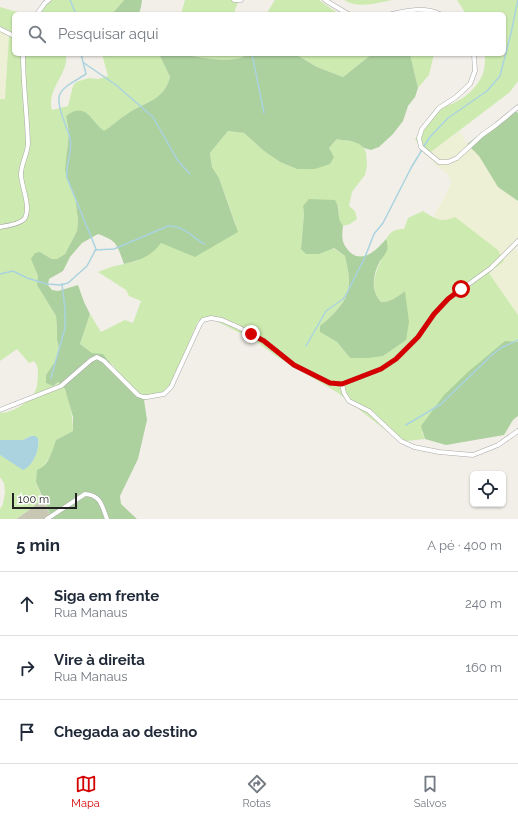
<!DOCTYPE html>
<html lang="pt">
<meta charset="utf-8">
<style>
body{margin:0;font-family:Raleway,sans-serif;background:#f6f6f7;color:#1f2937}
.controls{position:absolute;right:12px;bottom:12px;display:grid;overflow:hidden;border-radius:6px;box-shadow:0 1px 3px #0004}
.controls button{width:36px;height:36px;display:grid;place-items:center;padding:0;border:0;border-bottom:1px solid #e0e1e3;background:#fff;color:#1f2937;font:20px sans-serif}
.scale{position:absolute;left:12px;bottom:10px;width:65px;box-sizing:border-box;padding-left:4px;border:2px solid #222;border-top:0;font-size:11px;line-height:14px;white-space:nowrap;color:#222;-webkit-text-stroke:3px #fff;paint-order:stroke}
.stop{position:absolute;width:12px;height:12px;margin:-9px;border:3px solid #d40000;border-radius:50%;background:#fff}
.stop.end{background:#d40000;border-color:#fff;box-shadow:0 1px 4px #0008}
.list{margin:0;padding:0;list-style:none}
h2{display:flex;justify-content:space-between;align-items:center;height:52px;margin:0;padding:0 16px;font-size:17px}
h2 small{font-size:13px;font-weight:400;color:#747a83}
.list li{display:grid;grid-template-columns:26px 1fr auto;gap:12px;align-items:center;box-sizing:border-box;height:64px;padding:0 16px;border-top:1px solid #e0e1e3}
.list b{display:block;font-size:15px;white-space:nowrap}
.list p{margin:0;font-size:13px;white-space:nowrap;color:#747a83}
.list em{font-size:13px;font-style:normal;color:#747a83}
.icon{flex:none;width:22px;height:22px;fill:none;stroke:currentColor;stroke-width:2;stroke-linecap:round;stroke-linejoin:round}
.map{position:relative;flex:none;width:518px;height:519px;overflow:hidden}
.search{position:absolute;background:#fff;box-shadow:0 1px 3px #0004;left:12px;right:12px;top:12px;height:44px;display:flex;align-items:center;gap:10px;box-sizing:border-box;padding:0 14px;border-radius:6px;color:#747a83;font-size:15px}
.sheet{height:244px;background:#fff}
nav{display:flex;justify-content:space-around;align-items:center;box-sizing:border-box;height:56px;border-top:1px solid #e0e1e3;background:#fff;font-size:11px;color:#747a83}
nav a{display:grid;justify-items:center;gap:2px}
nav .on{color:#d40000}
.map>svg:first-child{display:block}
</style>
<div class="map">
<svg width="518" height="519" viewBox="0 0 518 519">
<rect width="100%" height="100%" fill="#f2efe9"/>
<path fill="#c7c7b4" d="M42 498 52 519H16L32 508Z"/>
<g fill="#eef0d5">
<path d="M0 30 9 34 5 99H0Z"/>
<path d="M460 131 467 145 479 156 498 186 518 201V245L515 249 518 253V315L489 273 497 268 446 221 433 217 444 198 451 183 448 174 438 167 427 155Z"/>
</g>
<g fill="#cdebb0">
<path d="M48 0H124L112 14H36Z"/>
<path d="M185 0H239L235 10V14H181Z"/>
<path d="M275 0H319L339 14H266Z"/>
<path d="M344 0H392C377 3 358 9 344 0Z"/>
<path d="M457 0H518V81L510 92 427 155 415 139 439 108C457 104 474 93 482 76 485 70 485 61 485 54H504V14H466Z"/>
<path d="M0 7 24 14H14V54H66C69 74 46 89 52 110L68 106 73 86 76 82 89 78 98 79 108 76 102 54H159L170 77C164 101 144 102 127 114 119 119 112 126 104 132L91 117 66 116 69 132 67 149 69 183 75 196 78 221 77 231 65 254 57 259H52L40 252 36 271 38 276 37 285 56 316 57 328V340L59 348 56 360 46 375C53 379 60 382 64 388 70 397 73 420 73 431L56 440 52 454 42 468 36 482 42 498 32 508 16 519H0V509L3 504 5 492 4 483 0 477V455L23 469C34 465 40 449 38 438L31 436 23 440H0V413C13 413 32 401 36 389 38 385 37 380 38 376 38 369 38 366 34 361L29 363 17 349 0 361V99H5L9 34 0 30Z"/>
<path d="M189 54H247C237 64 205 58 192 56Z"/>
<path d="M295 54H372L343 77 317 67Z"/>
<path d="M410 54H434L429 75 418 88Z"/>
<path d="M228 131 244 133 264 151 280 162 297 169 329 148 337 139 355 142 362 145 366 152 367 166 365 175 352 192 349 206 355 211 357 219 350 224 343 226 338 220 339 207 303 206 304 214 301 249 319 254 333 248 345 256C347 266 351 279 348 290 346 302 329 319 320 327V332L337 342 350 358 383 356 392 349 405 291C397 297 391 302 381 302 369 288 375 274 381 260 384 254 385 247 387 241L386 239C391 231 395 229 404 229L408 218 423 211C436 219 441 223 455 217L498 250 504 261 489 273 518 315V342H511L422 432 425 439 407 441 392 435 338 393 276 356 254 340 212 319 198 321 168 392 161 396 144 400 126 383 112 364 92 353 80 344 90 314 101 332 125 320 133 323 141 301 129 296 126 290 98 272 111 267 137 261 158 246 161 243 236 225 219 178 212 167 210 153Z"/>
</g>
<g fill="#add19e">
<path d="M124 0H142L141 7 139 14H112Z"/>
<path d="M159 54H189L192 56C205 58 237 64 247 54H295L317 67 343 77 372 54H410L418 88 415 97 408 106 403 121 393 134 379 147 371 150 364 148C357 140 346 141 337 139L329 148 334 157 330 164 315 169H297L280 162 264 151 244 133 228 131 210 153 212 167 219 178 238 232 195 257 161 243C150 257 141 260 124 264 117 245 118 241 98 234L82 243 70 257 63 271 49 279 48 285 52 290 58 291 78 285 84 302 90 314 80 344 92 353 103 354 126 383 144 400 147 420 138 459 120 496 121 504 137 519H52L36 482 37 470C49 466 52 451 56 440L73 431V417L65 389 58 382 53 386 46 383V375L56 360 59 348 57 340V328L56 316 37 285 38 276 31 259 35 253 40 252 52 259H57L65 254 77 231 78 221 75 196 67 178 65 170 69 132 66 116C85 101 91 120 104 131 112 126 119 119 127 114 144 102 164 101 170 77Z"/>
<path d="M514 110 518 113V201L498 187 479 156 467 144Z"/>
<path d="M309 199 335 200C342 212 335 215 343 226 342 236 341 242 348 250 361 265 376 251 386 239L387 241C387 244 388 248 387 250 386 254 382 258 380 261 373 274 370 290 381 302 391 302 397 297 405 291L409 322 406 340 383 356 368 358H350L337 342 320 332V326C329 319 346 303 348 290 351 279 347 266 345 256L334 248 319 254H306L301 249 304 214 303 206Z"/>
<path d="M505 341 518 342V416L513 420 504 435 446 445 425 439 421 426 444 395 469 371Z"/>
</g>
<path fill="#aad3df" d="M31 436H35L38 438C40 449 34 465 23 470L0 455V440H23Z"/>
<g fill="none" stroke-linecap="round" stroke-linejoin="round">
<g stroke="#aad3df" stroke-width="1.5">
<path d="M70 0 76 14"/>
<path d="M241 13V14"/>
<path d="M252 54 264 113"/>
<path d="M84 63 116 85 153 117 178 161 190 174"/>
<path d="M95 250 114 249 168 226C182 225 193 237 204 244"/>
<path d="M0 274 13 271 27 278 47 284 60 285 68 283 87 266 96 249 67 178C65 165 73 152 70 138 69 133 66 127 64 121 52 90 61 90 86 74L81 54"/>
<path d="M306 346 326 311 343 299 346 295 365 257 374 234 383 223 411 168 429 138 448 118 487 91 500 76 511 33 518 0"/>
<path d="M51 378 65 328V309L62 284"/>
<path d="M406 425 441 404 493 354 501 348 518 340"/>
</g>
<defs>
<g id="street">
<path d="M234 0H241"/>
<path d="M325 0 348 14"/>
<path d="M37 14 45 3 49 0"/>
<path d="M392 14C408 10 424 7 440 14"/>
<path d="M0 29 14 36"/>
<path d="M474 54 475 71 470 84 456 97 439 108 422 129 419 138 421 147 439 162H448L457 158 482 135 496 125 518 107"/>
<path d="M0 227C7 226 21 224 25 218 31 208 22 187 21 176 20 165 28 154 28 143 27 113 23 84 23 54"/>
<path d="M342 384 344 393 349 401 369 411 401 441 414 447 439 452 473 455 498 445 518 431"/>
<path d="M0 410 61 386 91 360 97 357 104 361 138 395 143 397H147L164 394 171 387 200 324 203 320 211 318 222 320 238 327 264 341 294 365 330 383 342 384 381 369 396 359 418 337 434 314 448 299 491 268 518 241"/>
<path d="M47 519 85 494C101 495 102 506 107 519"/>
</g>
</defs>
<use href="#street" stroke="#a9a9a9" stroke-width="5"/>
<use href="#street" stroke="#fff" stroke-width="4"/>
</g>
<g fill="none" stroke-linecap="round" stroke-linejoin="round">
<path stroke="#d40000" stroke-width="5" d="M251 334 264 341 294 365 330 383 342 384 381 369 396 359 418 337 434 314 448 299 461 289"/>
</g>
</svg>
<div class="controls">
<button><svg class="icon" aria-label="locate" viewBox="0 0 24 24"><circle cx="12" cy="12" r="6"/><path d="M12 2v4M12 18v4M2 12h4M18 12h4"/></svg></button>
</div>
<div class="scale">100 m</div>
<div class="stop" style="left:461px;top:289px"></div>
<div class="stop end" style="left:251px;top:334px"></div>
<div class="search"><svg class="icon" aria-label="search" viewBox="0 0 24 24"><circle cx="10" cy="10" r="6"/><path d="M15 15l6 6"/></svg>Pesquisar aqui</div>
</div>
<section class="sheet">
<h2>5 min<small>A pé · 400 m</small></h2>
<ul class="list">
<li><svg class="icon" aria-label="ahead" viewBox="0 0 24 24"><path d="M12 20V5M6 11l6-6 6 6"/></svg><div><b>Siga em frente</b><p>Rua Manaus</p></div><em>240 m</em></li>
<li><svg class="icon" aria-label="right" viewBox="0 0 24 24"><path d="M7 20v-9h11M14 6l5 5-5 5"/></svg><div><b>Vire à direita</b><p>Rua Manaus</p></div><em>160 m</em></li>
<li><svg class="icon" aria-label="arrive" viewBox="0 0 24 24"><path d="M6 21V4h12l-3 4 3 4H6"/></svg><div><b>Chegada ao destino</b></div></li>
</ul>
</section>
<nav>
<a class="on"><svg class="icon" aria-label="map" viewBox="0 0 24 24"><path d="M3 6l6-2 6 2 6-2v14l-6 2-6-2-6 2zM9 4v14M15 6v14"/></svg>Mapa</a>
<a><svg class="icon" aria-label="directions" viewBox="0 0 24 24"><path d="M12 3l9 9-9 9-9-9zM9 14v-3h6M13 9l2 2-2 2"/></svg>Rotas</a>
<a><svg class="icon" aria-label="saved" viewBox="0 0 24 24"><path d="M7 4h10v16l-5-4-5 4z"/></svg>Salvos</a>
</nav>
